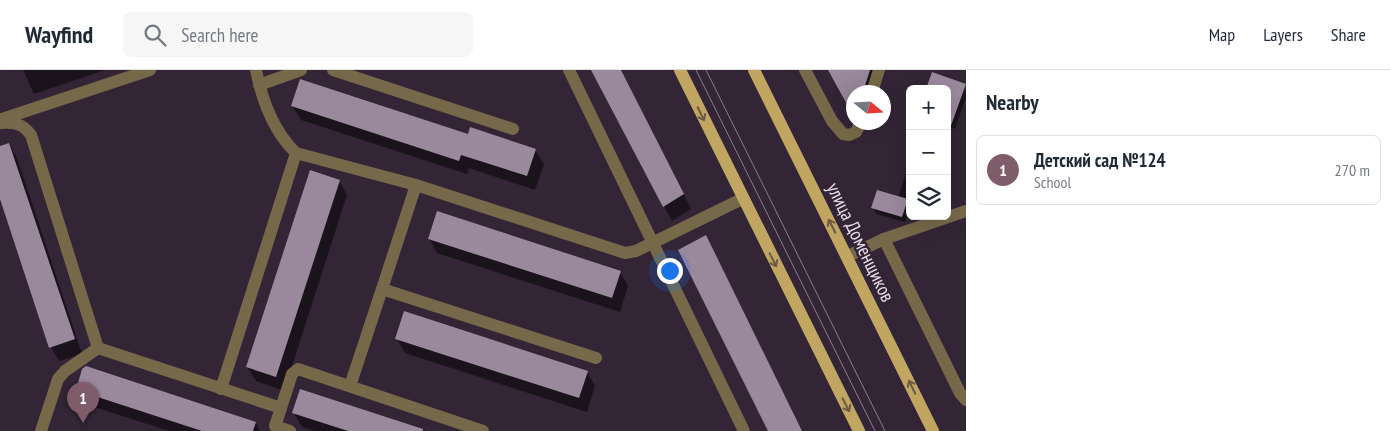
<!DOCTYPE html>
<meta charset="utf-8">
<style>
body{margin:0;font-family:"PT Sans Narrow",sans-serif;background:#f6f6f7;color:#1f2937}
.controls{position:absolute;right:15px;top:15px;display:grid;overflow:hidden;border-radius:8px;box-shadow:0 5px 20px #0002}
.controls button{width:45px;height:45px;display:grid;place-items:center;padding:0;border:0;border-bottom:1px solid #e0e1e3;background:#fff;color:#1f2937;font:25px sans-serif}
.compass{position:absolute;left:846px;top:15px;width:45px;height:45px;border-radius:50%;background:#fff;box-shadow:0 5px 20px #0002;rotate:108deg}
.you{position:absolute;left:669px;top:200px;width:18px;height:18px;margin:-12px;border:4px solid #fff;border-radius:50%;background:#1a73e8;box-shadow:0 0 0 8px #1a73e833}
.badge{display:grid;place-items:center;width:32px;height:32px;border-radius:50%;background:#7e5c6a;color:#fff;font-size:16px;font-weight:700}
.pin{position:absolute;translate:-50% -41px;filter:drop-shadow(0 1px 2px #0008)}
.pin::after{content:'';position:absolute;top:26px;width:18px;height:15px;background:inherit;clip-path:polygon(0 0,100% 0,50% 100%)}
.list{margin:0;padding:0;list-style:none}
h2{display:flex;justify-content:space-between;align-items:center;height:65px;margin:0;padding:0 20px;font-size:21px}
h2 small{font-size:16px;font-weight:400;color:#747a83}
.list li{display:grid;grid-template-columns:32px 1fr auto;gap:15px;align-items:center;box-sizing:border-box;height:70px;margin:0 10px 10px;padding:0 10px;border:1px solid #e0e1e3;border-radius:8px}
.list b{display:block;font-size:19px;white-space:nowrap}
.list p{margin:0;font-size:16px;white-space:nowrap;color:#747a83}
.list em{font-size:16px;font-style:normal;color:#747a83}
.icon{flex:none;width:28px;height:28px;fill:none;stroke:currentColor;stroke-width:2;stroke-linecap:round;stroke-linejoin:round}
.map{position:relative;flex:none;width:966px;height:361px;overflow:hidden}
header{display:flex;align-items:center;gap:30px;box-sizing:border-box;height:70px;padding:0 25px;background:#fff;border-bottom:1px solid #e0e1e3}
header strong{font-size:24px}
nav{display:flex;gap:28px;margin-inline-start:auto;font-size:18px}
.search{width:350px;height:45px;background:#f6f6f7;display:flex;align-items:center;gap:12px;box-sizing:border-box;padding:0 18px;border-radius:8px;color:#747a83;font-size:19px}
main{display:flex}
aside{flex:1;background:#fff}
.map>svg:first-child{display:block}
</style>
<header>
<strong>Wayfind</strong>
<div class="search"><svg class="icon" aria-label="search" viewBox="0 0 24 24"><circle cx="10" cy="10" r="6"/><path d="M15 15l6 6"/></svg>Search here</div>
<nav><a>Map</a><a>Layers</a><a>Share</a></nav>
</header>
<main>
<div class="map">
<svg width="966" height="361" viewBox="0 0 966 361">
<rect width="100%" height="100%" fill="#332436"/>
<g fill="#0007">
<path d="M23 0H105L34 24Z"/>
<path d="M592 0H621L691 139 672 151Z"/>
<path d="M830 0H878L872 22H854Z"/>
<path d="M965 15 966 27 955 59 947 56Z"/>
<path d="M292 36 469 65 535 80 544 94 535 120 469 98 467 104 301 50Z"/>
<path d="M9 74 17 88 82 284 59 291 51 277 0 125V77Z"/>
<path d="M910 91V138L905 152 876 144 873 138 901 129 899 125Z"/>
<path d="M339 111 347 125 284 321 256 311 247 297Z"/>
<path d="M429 168 620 202 628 216 620 242 437 183Z"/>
<path d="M397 269 587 302 595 316 587 342 405 283Z"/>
<path d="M77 320 256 353 260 361H169L85 334Z"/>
<path d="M301 320 427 361H314L302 357 294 343Z"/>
</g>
<g fill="#9a889d">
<path d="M591 0H621L684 124 663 137Z"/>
<path d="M828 0H870L863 22H854V47Z"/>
<path d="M932 2 966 14 949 61H947V19H926Z"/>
<path d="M300 9 468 64 470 57 536 79 527 106 461 85 459 91 291 36Z"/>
<path d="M9 73 75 269 49 278 0 129V76Z"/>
<path d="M310 100 340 110 276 307 246 297Z"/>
<path d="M877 120 908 129 902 147 871 138Z"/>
<path d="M437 141 621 201 612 228 428 169Z"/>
<path d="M706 165 802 361H768L678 180Z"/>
<path d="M404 241 588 301 579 328 395 269Z"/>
<path d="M86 296 256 352 253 361H202L76 320 82 299Z"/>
<path d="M300 319 423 359V361H348L292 343Z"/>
</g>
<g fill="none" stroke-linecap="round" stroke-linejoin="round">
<g stroke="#766949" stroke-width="12">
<path d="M333 0 513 59"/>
<path d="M569 0 744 361"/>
<path d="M805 0 832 51 843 64 849 65 856 62 861 52"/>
<path d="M259 15 301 0"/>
<path d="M872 22 879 0"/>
<path d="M2 49 150 0"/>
<path d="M0 53C14 52 22 53 31 65L98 278"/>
<path d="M296 83 416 115 625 183 636 181 742 129"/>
<path d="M416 115 382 219 596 288"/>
<path d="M884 169 960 323 966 330"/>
<path d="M848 186 884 169 966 141"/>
<path d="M350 316 382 219"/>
<path d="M221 319 296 83C274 62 262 30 256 0"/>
<path d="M281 338 292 304 298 299 483 361"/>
<path d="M41 361 58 309 65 301 98 278 281 338 275 356 290 361"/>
</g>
<g stroke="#c1a662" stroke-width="12">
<path d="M680 0 859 361"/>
<path d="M754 0 933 361"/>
</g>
<g stroke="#897d8c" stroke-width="1">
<path d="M696 0 875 361"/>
<path d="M706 0 885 361"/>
</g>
</g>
<defs><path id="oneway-shaft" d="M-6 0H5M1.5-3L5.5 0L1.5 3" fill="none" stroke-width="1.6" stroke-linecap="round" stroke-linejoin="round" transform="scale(1.25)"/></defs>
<g stroke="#6c5848">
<use href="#oneway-shaft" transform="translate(701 44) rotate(64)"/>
<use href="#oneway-shaft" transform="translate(832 156) rotate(-117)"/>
<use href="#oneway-shaft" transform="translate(773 190) rotate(63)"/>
<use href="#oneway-shaft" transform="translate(912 317) rotate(-116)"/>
<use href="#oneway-shaft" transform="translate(846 335) rotate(63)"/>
</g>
<g text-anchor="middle" stroke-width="5" stroke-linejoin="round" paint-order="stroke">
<g font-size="19" fill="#e6dce8" stroke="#332436">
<text transform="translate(861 172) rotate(64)" y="7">улица Доменщиков</text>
</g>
</g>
</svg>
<div class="controls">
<button>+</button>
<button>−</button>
<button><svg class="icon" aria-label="layers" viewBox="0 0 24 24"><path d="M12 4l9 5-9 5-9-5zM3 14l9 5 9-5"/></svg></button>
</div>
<svg class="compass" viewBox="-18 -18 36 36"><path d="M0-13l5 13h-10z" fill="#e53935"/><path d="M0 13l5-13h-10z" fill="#747a83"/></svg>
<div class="you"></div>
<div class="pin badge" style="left:83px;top:353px">1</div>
</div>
<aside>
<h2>Nearby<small></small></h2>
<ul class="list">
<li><span class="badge">1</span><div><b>Детский сад №124</b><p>School</p></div><em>270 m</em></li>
</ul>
</aside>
</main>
